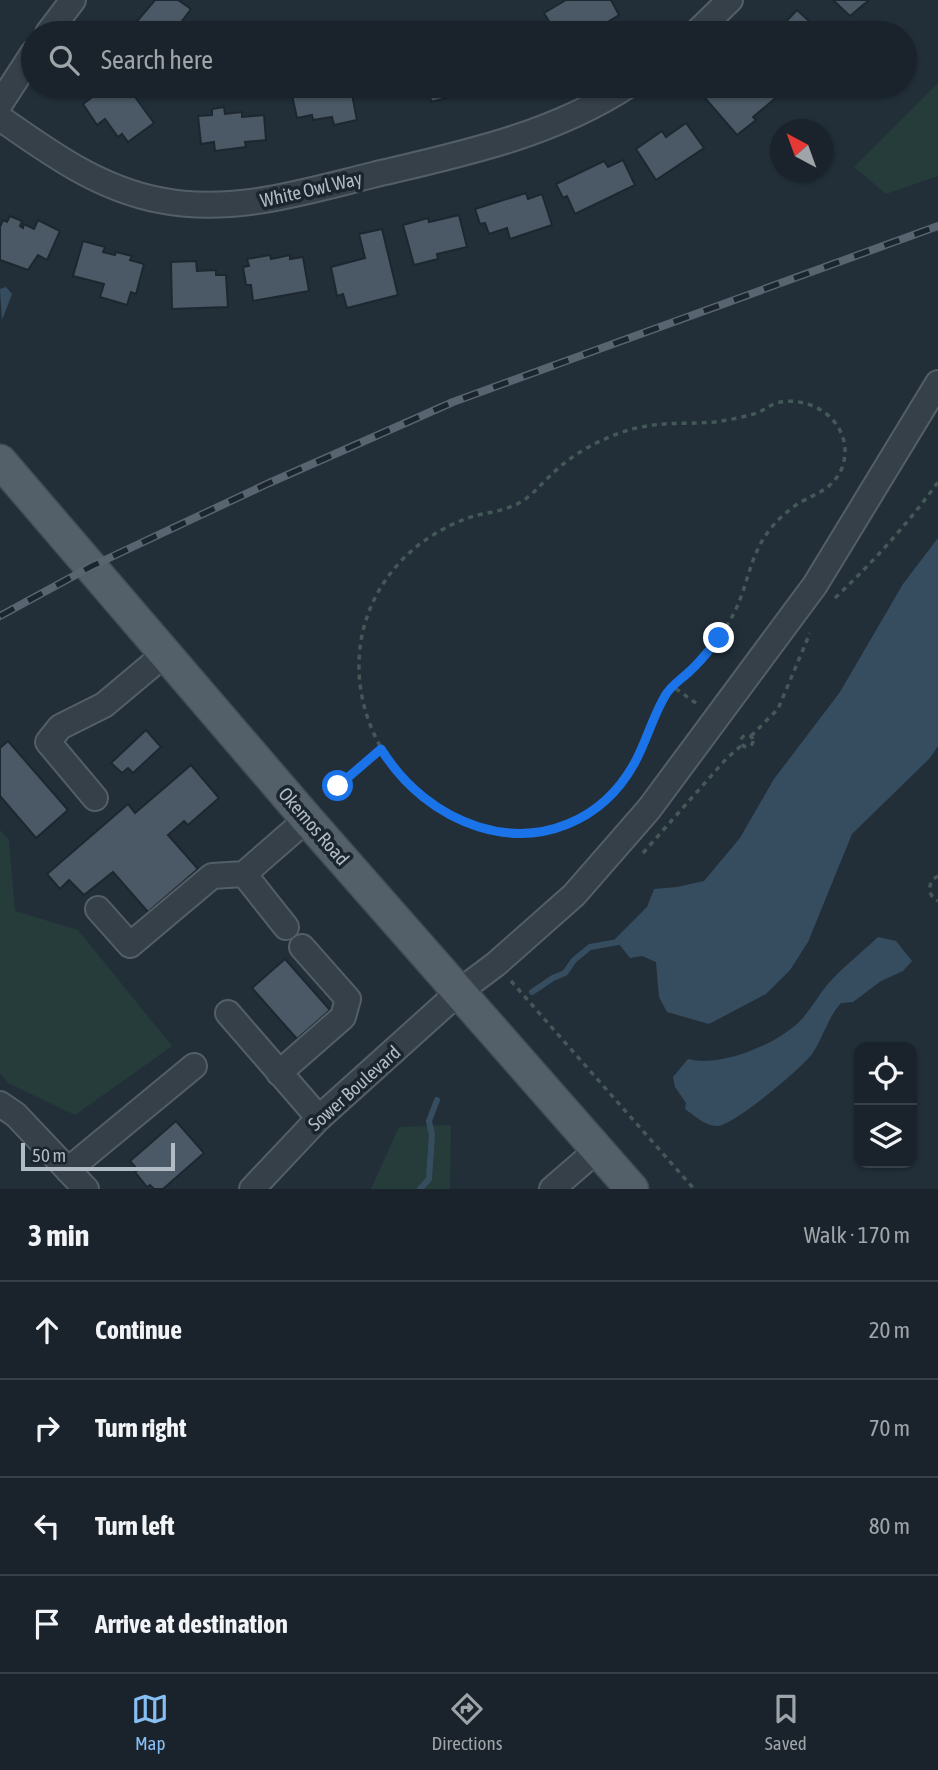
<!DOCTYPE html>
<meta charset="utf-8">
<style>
body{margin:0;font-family:"Asap Condensed",sans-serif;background:#232b33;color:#f1f3f6}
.controls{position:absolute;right:21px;bottom:21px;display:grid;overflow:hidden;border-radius:14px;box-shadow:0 2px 5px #0004}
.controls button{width:63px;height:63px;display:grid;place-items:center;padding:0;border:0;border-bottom:2px solid #384047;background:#1a232b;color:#f1f3f6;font:35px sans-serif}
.compass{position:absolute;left:770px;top:119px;width:63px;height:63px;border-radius:50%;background:#1a232b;box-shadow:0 2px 5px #0004;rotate:319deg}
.scale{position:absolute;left:21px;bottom:18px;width:154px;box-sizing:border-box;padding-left:7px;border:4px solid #b1bbc5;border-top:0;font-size:19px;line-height:24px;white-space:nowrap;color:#b1bbc5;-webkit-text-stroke:5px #1b252e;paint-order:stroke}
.stop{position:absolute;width:21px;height:21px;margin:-16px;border:5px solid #1a73e8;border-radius:50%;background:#fff}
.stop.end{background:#1a73e8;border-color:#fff;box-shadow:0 2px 7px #0008}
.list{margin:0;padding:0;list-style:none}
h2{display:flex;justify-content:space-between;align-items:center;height:91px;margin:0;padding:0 28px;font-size:30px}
h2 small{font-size:23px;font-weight:400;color:#9fa4a9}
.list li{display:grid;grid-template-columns:46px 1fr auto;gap:21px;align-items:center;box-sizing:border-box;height:98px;padding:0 28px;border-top:2px solid #384047}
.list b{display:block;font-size:26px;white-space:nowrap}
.list em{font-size:23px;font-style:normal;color:#9fa4a9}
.icon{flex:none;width:38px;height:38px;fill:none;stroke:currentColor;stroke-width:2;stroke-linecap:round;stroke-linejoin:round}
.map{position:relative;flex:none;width:938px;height:1189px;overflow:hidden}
.search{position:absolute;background:#1a232b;box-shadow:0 2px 5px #0004;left:21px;right:21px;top:21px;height:77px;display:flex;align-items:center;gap:18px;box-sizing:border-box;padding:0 24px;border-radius:38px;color:#9fa4a9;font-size:26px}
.sheet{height:483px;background:#1a232b}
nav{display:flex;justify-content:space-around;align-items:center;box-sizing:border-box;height:98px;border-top:2px solid #384047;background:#1a232b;font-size:19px;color:#9fa4a9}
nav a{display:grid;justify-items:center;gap:4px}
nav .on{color:#87bff4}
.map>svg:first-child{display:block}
</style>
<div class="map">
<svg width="938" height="1189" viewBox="0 0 938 1189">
<rect width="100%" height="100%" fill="#222f39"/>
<g fill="#253c3b">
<path d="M938 83V176L886 194 854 167Z"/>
<path d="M0 830 9 840 15 911 78 930 172 1046 75 1115 8 1083 0 1073Z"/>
<path d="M451 1125 450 1189H371L399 1127Z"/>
</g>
<g fill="#364d60">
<path d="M6 287 12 294 2 320 0 289Z"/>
<path d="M938 538V746L930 758 852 834 808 942 790 970 766 994 709 1024 667 1012 659 997 656 962 642 956 630 958 615 939 647 907 654 889 677 887 704 881 740 838 774 779 840 692 903 584Z"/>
<path d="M878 937 896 941 912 961 903 971 881 981 853 1002 841 1003C828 1017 823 1038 812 1054 801 1069 735 1124 718 1126 706 1127 694 1115 685 1109L686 1103 675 1087 673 1077 688 1059C720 1068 778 1044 801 1020 811 1009 818 996 827 985 842 968 861 953 878 937Z"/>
</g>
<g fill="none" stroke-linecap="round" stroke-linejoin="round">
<g stroke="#364d60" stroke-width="6">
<path d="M532 992 553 978 565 973 574 960 590 947 618 942"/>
<path d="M420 1189 429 1179 432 1135 429 1121 437 1100"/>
</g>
</g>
<g fill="#4a5965" stroke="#1d2730" stroke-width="2">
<path d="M155 0H178L191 9 173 33H127Z"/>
<path d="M566 0H611L619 15 598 28 596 24 581 33H556L544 13Z"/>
<path d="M833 0H869L850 16Z"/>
<path d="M797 10 822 33H787L781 27Z"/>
<path d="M497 23 500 33H472Z"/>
<path d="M531 27 534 33H514Z"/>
<path d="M107 86 113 88 115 87 119 92 128 86H140L143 90 135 97 154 123 128 142 122 134 118 137 105 119 97 125 83 104Z"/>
<path d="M290 86H344L345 90 351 89 357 120 334 125 332 117 313 120 312 115 297 118Z"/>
<path d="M385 86H452L455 96 431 102 430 94 409 97 408 94 398 97 397 91 387 93Z"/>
<path d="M719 86H727L729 89 733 86H769L778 96 753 117 756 120 737 135 705 98Z"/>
<path d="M224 107 225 114 242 112V117L264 115 266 140 245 142 246 147 215 151 214 142 201 144 198 116 212 115V109Z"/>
<path d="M686 123 704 148 656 180 636 149 662 131 666 137Z"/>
<path d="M623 160 635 185 575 214 567 196 563 198 556 184 604 161 608 167Z"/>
<path d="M526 193 528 199 542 194 552 225 510 239 507 228 489 234 485 223 480 224 475 209Z"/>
<path d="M459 215 467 247 437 254 438 259 414 265 403 225 428 218 429 222Z"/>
<path d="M10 216 22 221 20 226 23 228 24 224 34 229 38 220 60 231 47 260 38 255 28 270 0 260V227L3 220 7 222Z"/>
<path d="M382 229 398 295 347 308 343 294 337 296 331 267 365 258 359 234Z"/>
<path d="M83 241 105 247 103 252 115 255 116 252 132 256 130 260 144 264 136 294 131 292 127 305 100 297 104 284 73 276Z"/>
<path d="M270 255 271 259 290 255V259L303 257 309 291 253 301 251 285H246L243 267 249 266 247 259Z"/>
<path d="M196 261 197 271 216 270V275H226L228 307 172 309 171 262Z"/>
<path d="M146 730 161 747 133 773 128 768 122 773 111 763Z"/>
<path d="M8 741 68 810 36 838 0 796V748Z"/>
<path d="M191 765 219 798 188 825 184 821 168 835 198 869 148 912 113 872 84 895 69 880 60 889 47 874 128 804 135 813Z"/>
<path d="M285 959 330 1010 297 1039 252 988Z"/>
<path d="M176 1121 204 1153 163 1189H154L150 1185 147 1187 135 1172 138 1170 130 1161Z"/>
</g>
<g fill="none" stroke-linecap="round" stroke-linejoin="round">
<defs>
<g id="minor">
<path d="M48 33 73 0"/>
<path d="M696 33 730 0"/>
<path d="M0 104 33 53"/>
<path d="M0 118C50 153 98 188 159 200 232 215 303 192 373 175 461 154 550 136 627 86"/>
<path d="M95 798 48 742 60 727 104 705 166 653"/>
<path d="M244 874 286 927"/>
<path d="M98 909 130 945 212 876 244 874 307 819"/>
<path d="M228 1013 319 1118"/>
<path d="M279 1073 343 1017 348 999 302 947"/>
<path d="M0 1104 16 1115 86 1189"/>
<path d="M68 1170 194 1066"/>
<path d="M252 1189 319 1118 460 991 496 964 574 895 649 809 815 585 938 383"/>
<path d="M552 1189 597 1150"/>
</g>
<path id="major" d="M0 461 307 819 632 1189"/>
</defs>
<use href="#minor" stroke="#545e67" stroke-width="28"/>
<use href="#major" stroke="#424c55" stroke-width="35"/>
<g stroke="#445858" stroke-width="3.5" stroke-dasharray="5 5" stroke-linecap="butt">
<path d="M835 598C873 562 907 525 938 482"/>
<path d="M672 686C655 707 649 733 638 756 628 779 608 802 587 815 561 833 529 837 498 831 362 805 306 632 421 543 438 531 458 520 478 515 492 512 506 510 519 503 532 496 540 485 551 475 570 456 593 443 617 434 654 420 679 425 715 422 729 420 744 417 757 413 764 410 769 406 776 403 799 397 826 407 838 427 846 440 847 454 842 468 833 489 817 493 799 503 787 511 776 521 768 532 753 552 749 575 741 597 727 634 702 662 672 686L700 706"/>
<circle cx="747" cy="741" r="6"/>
<path d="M751 736 778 709 810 633"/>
<path d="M338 786 381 749"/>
<path d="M643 853 726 759 743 744"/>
<path d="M938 876 932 880C928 889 929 896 938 901"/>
<path d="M511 981 694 1189"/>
</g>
<use href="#minor" stroke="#364049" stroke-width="24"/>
<use href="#major" stroke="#546069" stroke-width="32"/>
<defs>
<path id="rail" d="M0 616 92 566 269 483 453 402 938 226"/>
</defs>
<use href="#rail" stroke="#586570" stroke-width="8"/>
<use href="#rail" stroke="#1b252e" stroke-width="5" stroke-dasharray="16" stroke-linecap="butt"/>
</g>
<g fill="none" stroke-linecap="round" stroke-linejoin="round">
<path stroke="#1a73e8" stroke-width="9" d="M338 786 381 749C404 786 438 814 479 827 541 846 602 821 634 764 646 743 652 718 665 696 671 685 682 679 691 670 702 660 710 649 719 638"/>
</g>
<g text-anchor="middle" stroke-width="7" stroke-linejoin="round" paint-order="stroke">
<g font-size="19" fill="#b1bbc5" stroke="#1b252e">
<text transform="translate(311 189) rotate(-13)" y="7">White Owl Way</text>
<text transform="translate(314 826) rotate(49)" y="7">Okemos Road</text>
<text transform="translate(354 1088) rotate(-42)" y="7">Sower Boulevard</text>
</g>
</g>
</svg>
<div class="controls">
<button><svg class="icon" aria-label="locate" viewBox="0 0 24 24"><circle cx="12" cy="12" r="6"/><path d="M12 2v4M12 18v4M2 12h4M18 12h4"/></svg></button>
<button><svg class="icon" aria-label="layers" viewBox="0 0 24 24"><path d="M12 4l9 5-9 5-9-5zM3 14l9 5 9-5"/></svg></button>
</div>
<svg class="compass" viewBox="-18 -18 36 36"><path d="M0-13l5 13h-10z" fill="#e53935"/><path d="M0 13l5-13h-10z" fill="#9fa4a9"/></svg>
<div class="scale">50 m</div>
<div class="stop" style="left:338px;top:786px"></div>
<div class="stop end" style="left:719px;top:638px"></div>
<div class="search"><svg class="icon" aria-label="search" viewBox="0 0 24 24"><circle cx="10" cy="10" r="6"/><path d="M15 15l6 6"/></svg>Search here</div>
</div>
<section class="sheet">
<h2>3 min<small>Walk · 170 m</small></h2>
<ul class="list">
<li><svg class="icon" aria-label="ahead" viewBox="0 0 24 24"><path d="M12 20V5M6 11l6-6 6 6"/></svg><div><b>Continue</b></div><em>20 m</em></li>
<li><svg class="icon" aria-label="right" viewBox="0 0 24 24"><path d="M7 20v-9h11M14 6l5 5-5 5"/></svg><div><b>Turn right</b></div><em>70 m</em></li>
<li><svg class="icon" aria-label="left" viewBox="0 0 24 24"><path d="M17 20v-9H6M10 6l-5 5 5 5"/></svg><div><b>Turn left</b></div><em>80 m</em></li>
<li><svg class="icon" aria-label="arrive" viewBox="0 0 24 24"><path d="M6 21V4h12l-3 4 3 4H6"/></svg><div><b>Arrive at destination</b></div></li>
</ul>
</section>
<nav>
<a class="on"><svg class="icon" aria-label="map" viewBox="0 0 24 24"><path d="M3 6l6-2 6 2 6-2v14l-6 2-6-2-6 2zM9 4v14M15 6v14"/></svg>Map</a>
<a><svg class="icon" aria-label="directions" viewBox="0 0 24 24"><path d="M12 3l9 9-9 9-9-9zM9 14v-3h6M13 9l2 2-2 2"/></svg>Directions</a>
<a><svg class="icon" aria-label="saved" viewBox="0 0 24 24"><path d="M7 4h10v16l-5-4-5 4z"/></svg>Saved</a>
</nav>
